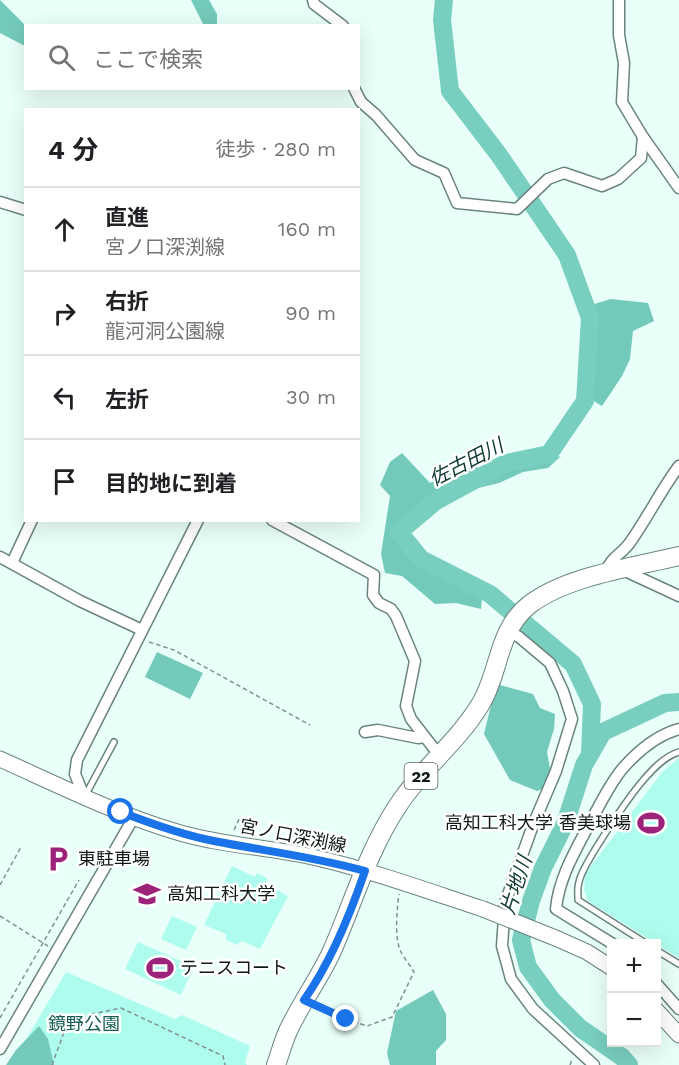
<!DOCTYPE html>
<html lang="ja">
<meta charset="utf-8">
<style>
body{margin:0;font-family:"Work Sans","Noto Sans JP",sans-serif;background:#f6f6f6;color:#202124}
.controls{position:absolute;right:18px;bottom:18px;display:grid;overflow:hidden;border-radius:0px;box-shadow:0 6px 24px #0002}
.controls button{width:54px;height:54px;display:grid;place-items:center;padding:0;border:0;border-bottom:2px solid #e0e0e0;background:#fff;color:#202124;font:30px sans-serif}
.stop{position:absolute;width:18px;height:18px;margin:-14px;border:4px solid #1a73e8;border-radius:50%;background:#fff}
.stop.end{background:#1a73e8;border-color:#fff;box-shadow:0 2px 6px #0008}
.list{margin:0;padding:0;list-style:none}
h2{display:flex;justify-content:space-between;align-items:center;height:78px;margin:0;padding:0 24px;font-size:26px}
h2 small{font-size:20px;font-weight:400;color:#757577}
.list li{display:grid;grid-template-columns:39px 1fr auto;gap:18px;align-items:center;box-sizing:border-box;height:84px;padding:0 24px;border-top:2px solid #e0e0e0}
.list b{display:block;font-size:22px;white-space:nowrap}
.list p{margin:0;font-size:20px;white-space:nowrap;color:#757577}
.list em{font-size:20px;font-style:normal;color:#757577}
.icon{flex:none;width:33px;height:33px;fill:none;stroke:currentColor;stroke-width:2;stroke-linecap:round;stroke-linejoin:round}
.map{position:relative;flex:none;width:679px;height:1065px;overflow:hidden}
.search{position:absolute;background:#fff;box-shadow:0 6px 24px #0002;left:24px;top:24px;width:336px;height:66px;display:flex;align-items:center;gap:15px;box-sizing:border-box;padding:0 21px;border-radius:0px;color:#757577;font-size:22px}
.panel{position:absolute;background:#fff;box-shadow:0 6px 24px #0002;left:24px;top:108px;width:336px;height:414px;border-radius:0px}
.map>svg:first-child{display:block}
</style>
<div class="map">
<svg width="679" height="1065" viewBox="0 0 679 1065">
<rect width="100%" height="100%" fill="#e9fffa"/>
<g fill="#aefced">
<path d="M679 758V958L588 901 584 890 585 874 663 771Z"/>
<path d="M232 866 255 877 257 873 267 878 266 884 288 896 260 949 242 941 237 945 226 940V934L204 925Z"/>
<path d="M172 916 197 927 186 950 161 939Z"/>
<path d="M138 942 194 967 181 995 125 969Z"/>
<path d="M66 972 175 1019 182 1015 250 1046 245 1062 247 1065H11Z"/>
</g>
<g fill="#74caba">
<path d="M0 0 26 26 25 46 0 33Z"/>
<path d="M191 0H209L217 14V25L203 24Z"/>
<path d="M611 299 648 303 654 321 633 331 630 359 622 376 602 406 592 400 587 379 593 347V310L594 304Z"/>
<path d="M402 453 430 483 464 465 493 470 561 456 548 468 523 472 499 483 454 494 429 508 411 522 403 537C421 562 446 581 476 587L482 598 481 609 456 603 435 604 402 576 385 573 381 554 390 496 380 485 390 462Z"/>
<path d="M157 652 203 673 190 699 145 677Z"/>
<path d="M496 684 533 694 540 708 555 714 554 729 547 752 553 785 537 791 510 780 484 734Z"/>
<path d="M433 990 446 1014V1040L436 1051V1065H390L387 1053 396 1011Z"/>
<path d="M39 1026 48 1039 54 1065H6L16 1050Z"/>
</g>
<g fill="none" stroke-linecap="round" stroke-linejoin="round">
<g stroke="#79cfbf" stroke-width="18">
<path d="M444 0 442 20 450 91 499 155 567 255 590 318 585 401 549 454 506 463 436 501 399 532 421 559 490 594 573 664 592 704 590 754"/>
<path d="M629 1065 622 1057 580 1028 552 1000 528 967 521 940 531 901 543 868 565 824 584 765 603 732 665 703 679 702"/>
</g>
<defs>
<g id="lane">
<path d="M85 796 114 742"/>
<path d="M647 944 578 900C578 895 577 888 579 882 582 865 627 800 640 784 650 772 664 756 679 752"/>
<path d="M656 950 679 964"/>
</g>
<g id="street">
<path d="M313 0 314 4 343 26"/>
<path d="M619 0V35L624 63 622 102 643 137 679 188"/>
<path d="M354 88 361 102 376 115 415 160 444 173 457 203 517 209 548 179 564 173 602 186 618 179 641 158 643 137"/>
<path d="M0 202 26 210"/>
<path d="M272 520 374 575 373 595 379 603 391 609 396 616 415 661 406 706 411 719 439 755"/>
<path d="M0 557 80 601 142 630"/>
<path d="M12 563 32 520"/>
<path d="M623 570 679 596"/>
<path d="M605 573C612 555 622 555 631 541 648 517 661 490 679 466"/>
<path d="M508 631 519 637 550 663 563 691 572 719 556 771 533 825 505 903 502 946 511 979 533 1009 594 1065"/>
<path d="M365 732 378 730 418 738 424 737"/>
<path d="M84 796 75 774 77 760 198 520"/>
<path d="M613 944 556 909C559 875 579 845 594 815 603 799 611 782 623 768 638 751 657 735 679 729"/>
<path d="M656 983 679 1009"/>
<path d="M0 1049 134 817"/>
</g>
<g id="secondary">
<path d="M0 759C58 785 116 814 177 832 223 846 271 847 317 858 373 871 428 891 483 909"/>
<path d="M558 939 587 952 612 968"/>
<path d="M656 1010 679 1035"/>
</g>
<path id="primary" d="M276 1065C280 1054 283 1042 288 1031 301 1003 319 979 332 951 353 903 368 851 397 807 421 769 457 743 480 705 500 673 497 630 529 605 566 576 634 567 679 556"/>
</defs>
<use href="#lane" stroke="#6b847f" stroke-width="8"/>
<use href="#street" stroke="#6b847f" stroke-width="13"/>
<use href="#secondary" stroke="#6b847f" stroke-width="17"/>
<use href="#primary" stroke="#6b847f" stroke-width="20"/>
<g stroke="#82938f" stroke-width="1.5" stroke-dasharray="4.5 3" stroke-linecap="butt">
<path d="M149 642 174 650 310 725"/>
<path d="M234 830 240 817"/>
<path d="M0 885 21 847"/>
<path d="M0 916 48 946"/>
<path d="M319 1006 346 1019 367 1026 392 1017 414 972C410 965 404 958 401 952 394 939 397 908 399 894"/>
<path d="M0 1018 79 880"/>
<path d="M52 1065 64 1032 92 1014 121 1008 223 1056 225 1065"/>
<path d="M570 1065 572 1059"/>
</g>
<use href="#lane" stroke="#fff" stroke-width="5"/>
<use href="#street" stroke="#fff" stroke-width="10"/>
<use href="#secondary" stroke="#fff" stroke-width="15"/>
<use href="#primary" stroke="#fff" stroke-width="18"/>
<defs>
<path id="secondary-bridge" d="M483 909 558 939"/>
</defs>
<use href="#secondary-bridge" stroke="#6b847f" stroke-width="17" stroke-linecap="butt"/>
<use href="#secondary-bridge" stroke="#fff" stroke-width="15"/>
</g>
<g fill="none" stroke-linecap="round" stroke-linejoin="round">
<path stroke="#1a73e8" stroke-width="8" d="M121 812C152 824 182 835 214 841 265 851 315 857 365 871 350 915 331 962 304 1000L346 1019"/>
</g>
<defs>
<symbol id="stadium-bare" viewBox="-9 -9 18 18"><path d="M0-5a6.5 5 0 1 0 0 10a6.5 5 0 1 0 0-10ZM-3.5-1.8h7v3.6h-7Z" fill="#9d237a" stroke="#fff" stroke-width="2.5" paint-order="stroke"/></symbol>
<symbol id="parking-bare" viewBox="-9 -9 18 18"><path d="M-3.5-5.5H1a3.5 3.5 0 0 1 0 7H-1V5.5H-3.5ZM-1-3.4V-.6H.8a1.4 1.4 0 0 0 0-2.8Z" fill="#9d237a" stroke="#fff" stroke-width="2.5" paint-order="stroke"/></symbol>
<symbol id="university-bare" viewBox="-9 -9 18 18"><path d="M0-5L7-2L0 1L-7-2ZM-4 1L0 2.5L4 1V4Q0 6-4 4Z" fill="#9d237a" stroke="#fff" stroke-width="2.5" paint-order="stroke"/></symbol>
</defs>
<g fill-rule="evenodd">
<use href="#stadium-bare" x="632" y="804" width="38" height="38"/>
<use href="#parking-bare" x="39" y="840" width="38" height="38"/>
<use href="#university-bare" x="128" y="875" width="38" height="38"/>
<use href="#stadium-bare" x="141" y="949" width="38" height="38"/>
</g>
<g text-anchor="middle" stroke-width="5" stroke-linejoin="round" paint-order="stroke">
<rect fill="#fff" stroke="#575e5d" stroke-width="1.5" x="404.5" y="763" width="33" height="26" rx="4.5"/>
<g font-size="16" font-weight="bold" fill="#0f1917">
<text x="421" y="782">22</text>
</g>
<g font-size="18" fill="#0f1917" stroke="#fff" text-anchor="start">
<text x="631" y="829" text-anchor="end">高知工科大学 香美球場</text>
<text x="78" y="865">東駐車場</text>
<text x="167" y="900">高知工科大学</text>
<text x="180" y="974">テニスコート</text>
</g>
<g font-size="18" fill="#0f1917" stroke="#fff">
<text transform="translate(293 836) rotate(11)" y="6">宮ノ口深渕線</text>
</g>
<g font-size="18" fill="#155c52" stroke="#fff">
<text x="84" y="1030">鏡野公園</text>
</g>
<g font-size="20" font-style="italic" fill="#103a33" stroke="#fff">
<text transform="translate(466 462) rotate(-27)" y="7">佐古田川</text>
<text transform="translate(516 885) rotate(-72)" y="7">片地川</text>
</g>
</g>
</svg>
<div class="controls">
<button>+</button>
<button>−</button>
</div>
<div class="stop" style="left:121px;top:812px"></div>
<div class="stop end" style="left:346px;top:1019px"></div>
<div class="search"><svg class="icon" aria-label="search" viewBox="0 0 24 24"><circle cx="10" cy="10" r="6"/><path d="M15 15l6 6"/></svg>ここで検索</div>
<section class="panel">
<h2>4 分<small>徒歩 · 280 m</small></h2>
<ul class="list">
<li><svg class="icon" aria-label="ahead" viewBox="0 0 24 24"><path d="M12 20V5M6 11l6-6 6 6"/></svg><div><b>直進</b><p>宮ノ口深渕線</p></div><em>160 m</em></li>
<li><svg class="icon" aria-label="right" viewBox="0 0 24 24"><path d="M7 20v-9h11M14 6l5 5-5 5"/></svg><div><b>右折</b><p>龍河洞公園線</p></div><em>90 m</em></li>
<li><svg class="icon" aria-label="left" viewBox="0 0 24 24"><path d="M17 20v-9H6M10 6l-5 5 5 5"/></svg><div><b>左折</b></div><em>30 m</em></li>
<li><svg class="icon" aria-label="arrive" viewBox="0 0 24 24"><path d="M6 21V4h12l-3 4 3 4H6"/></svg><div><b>目的地に到着</b></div></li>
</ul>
</section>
</div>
